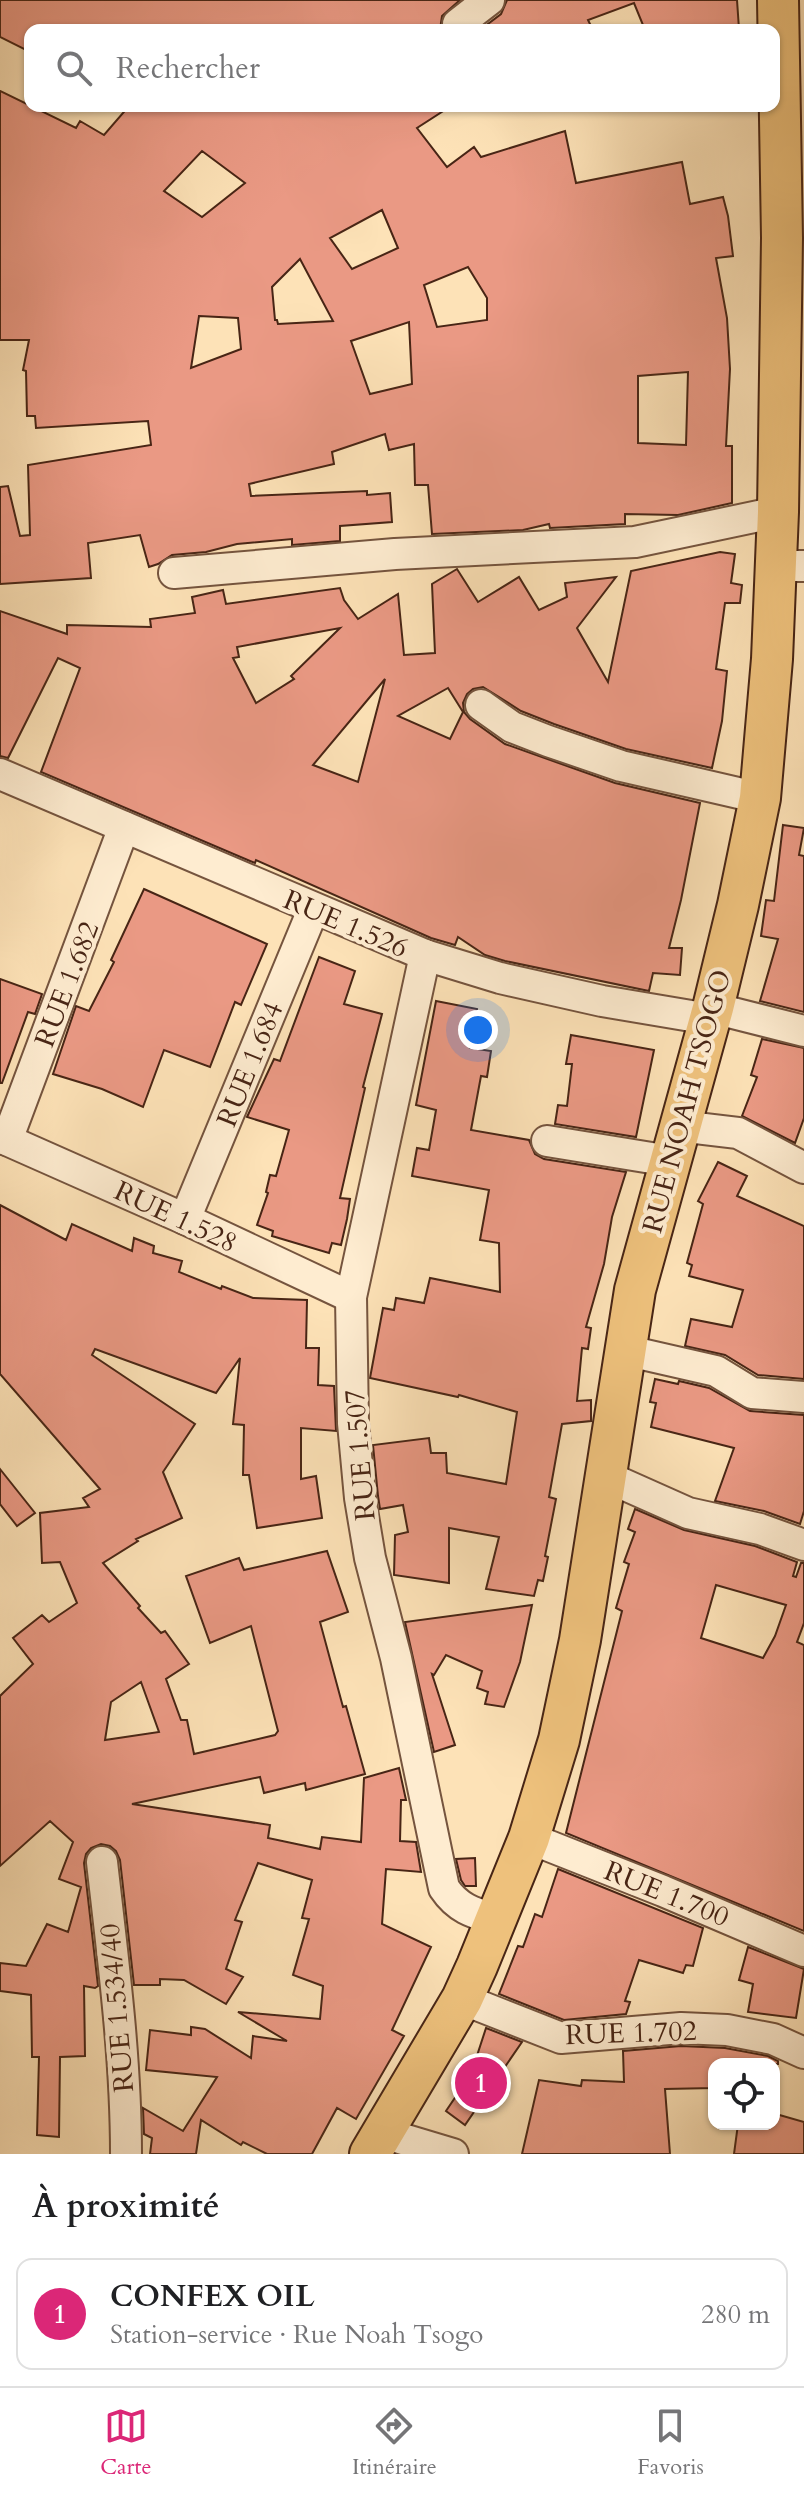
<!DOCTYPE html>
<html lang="fr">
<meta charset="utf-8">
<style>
body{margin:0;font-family:Cardo,serif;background:#f6f6f6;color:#202124}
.controls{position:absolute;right:24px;bottom:24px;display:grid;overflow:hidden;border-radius:16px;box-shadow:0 2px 6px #0004}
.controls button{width:72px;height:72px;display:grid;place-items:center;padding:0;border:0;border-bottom:2px solid #e0e0e0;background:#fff;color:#202124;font:40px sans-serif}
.you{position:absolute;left:478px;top:1030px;width:28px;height:28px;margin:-20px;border:6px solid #fff;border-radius:50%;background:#1a73e8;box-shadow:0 0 0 12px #1a73e833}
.badge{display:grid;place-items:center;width:52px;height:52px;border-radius:50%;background:#db2777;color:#fff;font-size:26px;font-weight:700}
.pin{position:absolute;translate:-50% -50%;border:4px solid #fff;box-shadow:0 2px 8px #0006}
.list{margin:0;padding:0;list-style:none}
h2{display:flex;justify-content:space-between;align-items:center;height:104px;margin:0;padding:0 32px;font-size:34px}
h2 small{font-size:26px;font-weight:400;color:#757577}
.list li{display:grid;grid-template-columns:52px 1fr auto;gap:24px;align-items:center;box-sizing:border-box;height:112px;margin:0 16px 16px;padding:0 16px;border:2px solid #e0e0e0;border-radius:16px}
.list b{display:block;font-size:30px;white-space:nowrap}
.list p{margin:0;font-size:26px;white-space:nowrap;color:#757577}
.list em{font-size:26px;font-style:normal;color:#757577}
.icon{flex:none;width:44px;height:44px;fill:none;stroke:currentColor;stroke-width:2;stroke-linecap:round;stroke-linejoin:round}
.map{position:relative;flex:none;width:804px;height:2154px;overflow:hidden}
.search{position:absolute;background:#fff;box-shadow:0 2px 6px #0004;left:24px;right:24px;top:24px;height:88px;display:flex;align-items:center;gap:20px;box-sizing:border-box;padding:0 28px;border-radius:16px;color:#757577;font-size:30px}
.sheet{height:232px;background:#fff}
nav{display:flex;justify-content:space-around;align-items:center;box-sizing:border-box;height:112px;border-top:2px solid #e0e0e0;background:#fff;font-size:22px;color:#757577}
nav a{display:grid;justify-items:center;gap:4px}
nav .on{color:#db2777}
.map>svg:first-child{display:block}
</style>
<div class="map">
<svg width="804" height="2154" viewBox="0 0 804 2154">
<rect width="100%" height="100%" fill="#fde2b7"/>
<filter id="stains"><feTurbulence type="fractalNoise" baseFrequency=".0025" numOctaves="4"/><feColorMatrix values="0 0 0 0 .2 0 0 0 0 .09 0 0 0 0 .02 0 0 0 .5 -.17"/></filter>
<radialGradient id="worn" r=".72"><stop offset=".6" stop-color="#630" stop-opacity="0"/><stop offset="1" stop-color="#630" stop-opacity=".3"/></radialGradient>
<g fill="#ea9984" stroke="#482515" stroke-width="2" fill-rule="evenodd">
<path d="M0 0H460L442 16 440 30H30V52L0 37Z"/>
<path d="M507 0H737L739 29 645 30 634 3 588 20 593 30H480L501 14Z"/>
<path d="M0 91 76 128 80 121 104 135 129 106H451L417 128 447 167 474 147 481 157 565 131 576 183 682 162 690 204 723 197 728 216 733 256 716 258 727 318 730 369 726 446H732V503L678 515 625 514V524L550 528 549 524 523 530 432 534 428 485H415L414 444 389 450 385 434 332 452 334 464 249 484 251 496 367 491V495L390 493 392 522 340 526V541L292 545V539L237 544 206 552 172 555 158 564 149 567 140 535 88 543 91 578 0 584V487L8 486 20 536 30 535 28 465 151 445 148 421 36 428 35 416H27L26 371 23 370 29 340H0ZM202 151 245 183 202 217 164 191ZM382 210 398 248 352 269 330 238ZM300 259 333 321 278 324 277 320H275L272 287ZM468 267 487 298V320L437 327 424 285ZM199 316 238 318 241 349 191 368ZM409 322 412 384 370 394 351 341ZM688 372 686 445 638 443V376Z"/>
<path d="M720 552 735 554 731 583 742 585 740 603H725L716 669 727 671 722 721 712 768 626 749 554 724 521 711 483 687 473 689 467 694 463 703 464 712 470 719 505 744 615 783 700 803 681 900 669 948H682L680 975 653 973 649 991 505 961 485 955 458 937 455 945 431 938 256 860 255 863 250 861 41 772 80 668 58 658 8 758 0 756V611L67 634V625L151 627 150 619 195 613 192 597 223 590 226 604 340 588 344 600 358 619 398 594 404 655 435 653 432 584 457 569 478 602 519 577 539 610 567 597 565 583 616 577 577 628 608 682 631 571ZM340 628 291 676 294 679 256 703 233 658 239 657 237 647ZM385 679 358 782 313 765ZM448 688 463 712 450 739 398 716Z"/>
<path d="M783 825 804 828 799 855 804 856V1012L760 1001 778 939 761 936 766 900 774 901Z"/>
<path d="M144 889 267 944 241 1005 235 1002 210 1067 164 1050 143 1107 102 1089 53 1074 76 1006 89 1011 114 962 111 960Z"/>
<path d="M319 957 355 971 344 1004 382 1014 363 1087 365 1088 340 1198 350 1199 347 1219 341 1245 332 1243 329 1253 272 1236 273 1231 257 1225 268 1193 266 1192 270 1175 276 1176 289 1130 247 1117 274 1059 280 1061Z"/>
<path d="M0 979 42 994 35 1014 28 1012 2 1083H0Z"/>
<path d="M436 1001 477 1009 470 1048 491 1051 487 1077 481 1076 471 1130 529 1140 535 1154 544 1159 626 1172 612 1217 604 1264 586 1327 591 1328 588 1349 582 1348 577 1401 591 1400V1421L562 1424 549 1497 556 1499 545 1556 548 1557 543 1581 538 1580 534 1596 486 1589 499 1537 449 1528V1583L394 1575 395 1535 408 1532 403 1505 380 1509 378 1496 373 1445 429 1438 431 1453H446L447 1473 506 1484 517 1412 459 1395 458 1397 370 1378 383 1308 394 1310 396 1298 424 1303 430 1278 500 1292 499 1243 480 1240 489 1190 412 1176 417 1148 429 1150 436 1110 416 1105Z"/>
<path d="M571 1035 654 1050 636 1137 555 1124 558 1105 567 1106 572 1064H566Z"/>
<path d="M762 1039 804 1048V1118L795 1143 742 1116 757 1077 751 1075Z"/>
<path d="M718 1162 747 1176 737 1196 804 1226V1379L758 1375 725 1355 685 1346 691 1319 732 1327 743 1290 689 1276 692 1265 687 1263 703 1204 698 1201Z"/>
<path d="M0 1205 66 1240 72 1224 132 1251 134 1238 154 1246 153 1253 182 1261 179 1272 221 1289 222 1286 253 1298 307 1300 306 1348H319L318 1385 334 1386 336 1431 301 1428V1479L316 1476 322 1518 257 1528 249 1475H243L244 1425 233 1424 240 1358 216 1393 95 1349 92 1355 195 1424 163 1472 182 1518 136 1539 138 1541 103 1563 140 1606 138 1608 161 1633 165 1631 189 1664 166 1679 181 1720H187L194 1754 275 1735 278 1731 251 1626 210 1643 186 1576 239 1558 244 1570 327 1551 348 1612 320 1622 343 1707 346 1706 365 1774 306 1790 305 1783 264 1793 260 1777 132 1804 270 1825 268 1838 320 1849 322 1837 361 1842 364 1778 399 1768 406 1800H401L400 1841 416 1842 421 1872 386 1869 382 1924 431 1947 392 2030 404 2036 356 2119 337 2108 312 2154H267L243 2142 241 2145 201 2120 196 2154H150L152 2138 144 2134 143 2108 183 2131 217 2077 146 2070 150 2030 191 2035V2027L205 2029 251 2058 253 2036 287 2041 238 2012 320 2019 323 1986 293 1975 309 1919 302 1918 312 1880 258 1863 235 1920 242 1922 226 1969 243 1977 226 2004 184 1980 160 1979V1985H134L120 1860 116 1851 110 1846 101 1844 91 1848 86 1854 84 1863 98 1986 95 1988 84 1986 85 2056 60 2057 59 2137 37 2135 39 2057H32L31 1995 0 1991V1963L26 1966 47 1924 68 1932 81 1887 59 1879 73 1842 50 1821 0 1866V1696L33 1664 13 1638 42 1615 49 1622 77 1603 60 1562 42 1563 40 1513 89 1507 83 1498 100 1489 0 1374ZM141 1682 159 1732 105 1740 111 1702Z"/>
<path d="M655 1379 678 1384 679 1381 709 1388 750 1411 804 1415V1511L800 1524 764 1511 715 1501 734 1448 651 1427 656 1403 650 1402Z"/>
<path d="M0 1469 35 1513 17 1526 0 1504Z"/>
<path d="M635 1509 684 1530 755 1546 797 1562 793 1576 796 1577 801 1563H804V1623L797 1642 804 1645V1931L566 1833 622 1611 616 1608 629 1564 624 1562 635 1532 628 1529ZM716 1585 786 1605 775 1636 763 1658 701 1638Z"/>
<path d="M532 1605 520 1662 504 1707 485 1704 488 1692 477 1688 482 1671 446 1655 434 1675 432 1674 455 1745 434 1752 405 1622Z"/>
<path d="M475 1858 476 1886H465L461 1880 456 1859Z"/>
<path d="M558 1869 703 1928 693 1966 686 1965 683 1973 639 1960 625 2001 630 2002 626 2014 564 2020 499 1994 518 1946 523 1947 535 1914 542 1917Z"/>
<path d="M748 1947 804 1969 796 2018 748 2012 753 1984 739 1980Z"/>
<path d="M486 2028 522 2042 465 2125 446 2111 471 2074Z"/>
<path d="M681 2046 725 2048 768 2056 778 2061V2064H714V2088L665 2089 670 2154H522L539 2080 581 2086 582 2080 624 2082 623 2051Z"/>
<path d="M776 2114 804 2122V2154H734L738 2124H774Z"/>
</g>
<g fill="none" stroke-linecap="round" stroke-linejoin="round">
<defs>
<g id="minor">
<path d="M458 30V24L489 0"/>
<path d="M776 566H804"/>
<path d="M174 573 395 554 635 542 778 512"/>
<path d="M481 705 512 727 548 741 621 766 760 798"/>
<path d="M0 774 425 955 500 978 602 1001 709 1019"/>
<path d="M425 955 351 1297 353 1423 360 1498 370 1558 396 1658 444 1888C458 1909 474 1913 497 1920"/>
<path d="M713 1008 804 1031"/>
<path d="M679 1126 738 1133 804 1168"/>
<path d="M0 1137 185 1219 351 1297"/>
<path d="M7 1140 124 827"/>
<path d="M547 1141 670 1161"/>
<path d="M185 1219 313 910"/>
<path d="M624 1350 716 1371 752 1393 804 1397"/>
<path d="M605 1476 688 1513 760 1529 804 1545"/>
<path d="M529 1838 663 1891 804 1951"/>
<path d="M102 1862C113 1959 126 2057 126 2154"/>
<path d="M462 1999 561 2038 681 2028 727 2030 773 2039 804 2053"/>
<path d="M383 2133 453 2154"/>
</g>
<path id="major" d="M370 2154 462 1999 477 1966 529 1838 559 1740 580 1640 635 1290 713 1008 738 905 760 798 772 659 778 512 782 238 778 0"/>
</defs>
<use href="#minor" stroke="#75543e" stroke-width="34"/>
<use href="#major" stroke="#482515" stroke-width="44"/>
<use href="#minor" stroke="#feecd0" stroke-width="30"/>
<use href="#major" stroke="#eec17c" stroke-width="40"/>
</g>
<g text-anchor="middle" stroke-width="8" stroke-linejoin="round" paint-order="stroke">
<g font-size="28" fill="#482515" stroke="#feecd0">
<text transform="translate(346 923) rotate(23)" y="10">RUE 1.526</text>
<text transform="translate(66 984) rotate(-69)" y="10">RUE 1.682</text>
<text transform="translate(249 1064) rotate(-68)" y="10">RUE 1.684</text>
<text transform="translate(686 1101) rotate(-75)" y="10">RUE NOAH TSOGO</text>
<text transform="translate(176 1216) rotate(25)" y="10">RUE 1.528</text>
<text transform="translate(359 1455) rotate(-95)" y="10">RUE 1.507</text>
<text transform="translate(667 1893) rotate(22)" y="10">RUE 1.700</text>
<text transform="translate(116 2008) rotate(-95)" y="10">RUE 1.534/40</text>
<text transform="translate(631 2032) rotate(-2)" y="10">RUE 1.702</text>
</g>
</g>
<rect width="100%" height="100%" filter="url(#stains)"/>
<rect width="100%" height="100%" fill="url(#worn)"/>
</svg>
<div class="controls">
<button><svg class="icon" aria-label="locate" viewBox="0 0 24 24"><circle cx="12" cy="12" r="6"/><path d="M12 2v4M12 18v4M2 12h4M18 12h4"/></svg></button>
</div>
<div class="you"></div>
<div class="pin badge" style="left:481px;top:2083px">1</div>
<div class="search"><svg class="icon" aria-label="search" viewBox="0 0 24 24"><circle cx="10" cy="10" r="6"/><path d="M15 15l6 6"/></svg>Rechercher</div>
</div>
<section class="sheet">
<h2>À proximité<small></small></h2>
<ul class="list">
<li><span class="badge">1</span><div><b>CONFEX OIL</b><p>Station-service · Rue Noah Tsogo</p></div><em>280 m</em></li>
</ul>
</section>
<nav>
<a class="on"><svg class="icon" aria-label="map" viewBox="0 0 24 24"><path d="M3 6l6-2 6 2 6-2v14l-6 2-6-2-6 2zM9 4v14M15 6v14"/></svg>Carte</a>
<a><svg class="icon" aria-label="directions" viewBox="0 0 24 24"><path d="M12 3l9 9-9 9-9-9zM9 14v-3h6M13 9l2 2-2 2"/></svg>Itinéraire</a>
<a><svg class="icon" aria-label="saved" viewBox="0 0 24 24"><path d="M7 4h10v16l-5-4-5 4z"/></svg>Favoris</a>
</nav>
